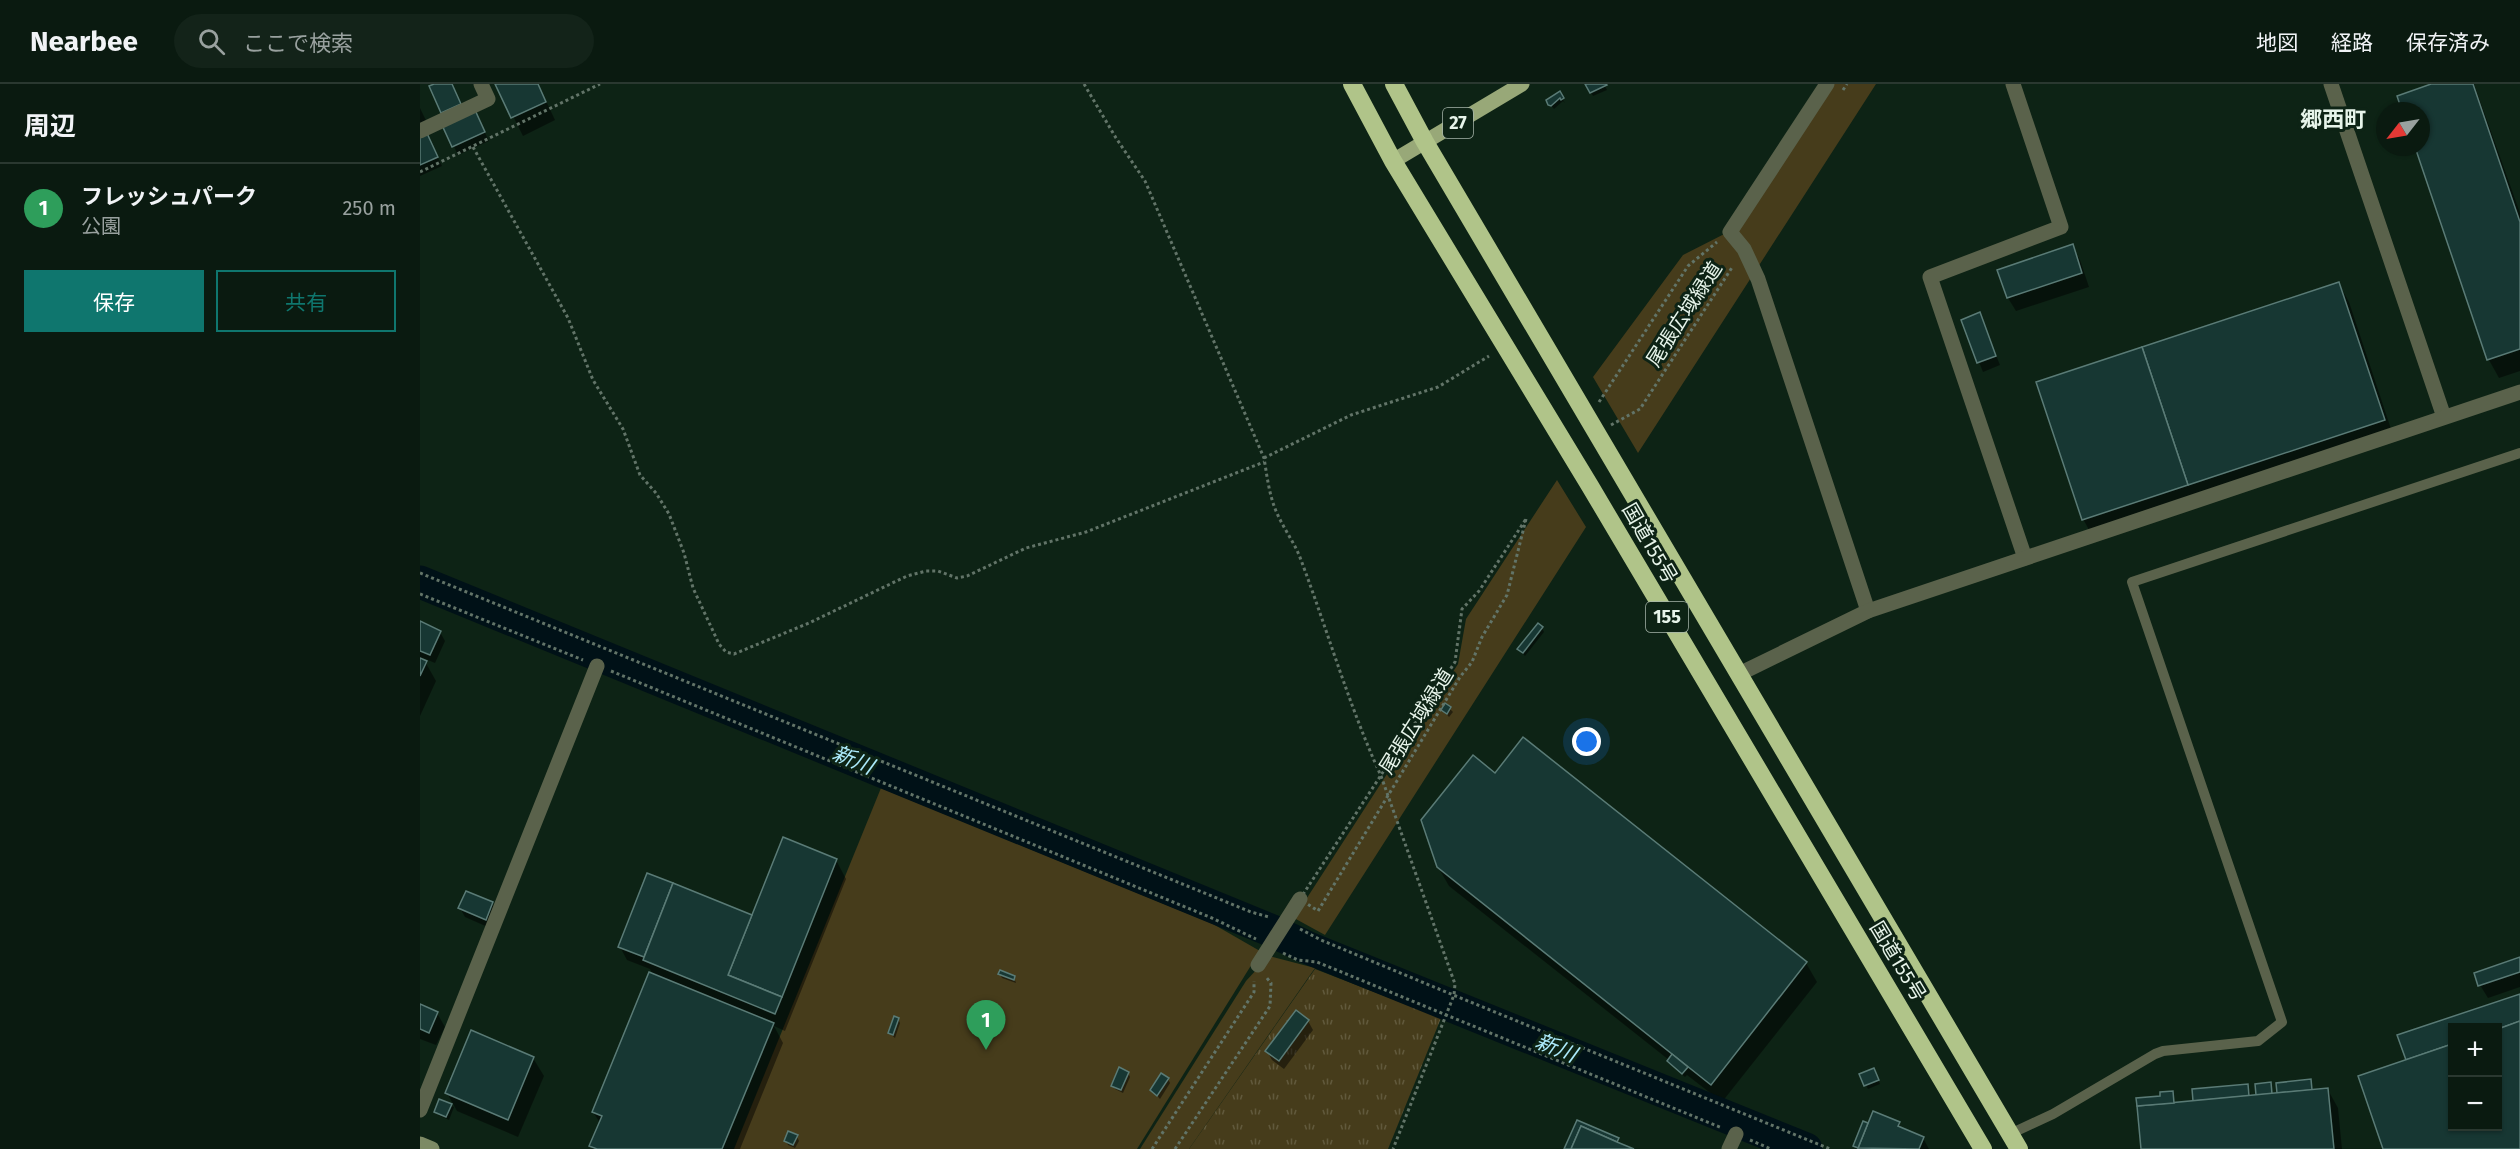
<!DOCTYPE html>
<html lang="ja">
<meta charset="utf-8">
<style>
body{margin:0;font-family:"Fira Sans","Noto Sans JP",sans-serif;background:#132319;color:#f1f3f6}
.controls{position:absolute;right:18px;bottom:18px;display:grid;overflow:hidden;border-radius:0px;box-shadow:0 2px 4px #0004}
.controls button{width:54px;height:54px;display:grid;place-items:center;padding:0;border:0;border-bottom:2px solid #2a3830;background:#0a1a10;color:#f1f3f6;font:30px sans-serif}
.compass{position:absolute;left:1956px;top:18px;width:54px;height:54px;border-radius:50%;background:#0a1a10;box-shadow:0 2px 4px #0004;rotate:239deg}
.you{position:absolute;left:1167px;top:658px;width:21px;height:21px;margin:-15px;border:4px solid #fff;border-radius:50%;background:#1a73e8;box-shadow:0 0 0 9px #1a73e833}
.badge{display:grid;place-items:center;width:39px;height:39px;border-radius:50%;background:#0f766e;color:#fff;font-size:20px;font-weight:700}
.pin{position:absolute;translate:-50% -50px;filter:drop-shadow(0 2px 3px #0008)}
.pin::after{content:'';position:absolute;top:32px;width:21px;height:18px;background:inherit;clip-path:polygon(0 0,100% 0,50% 100%)}
.list{margin:0;padding:0;list-style:none}
h2{display:flex;justify-content:space-between;align-items:center;height:78px;margin:0;padding:0 24px;font-size:26px}
h2 small{font-size:20px;font-weight:400;color:#99a19f}
.list li{display:grid;grid-template-columns:39px 1fr auto;gap:18px;align-items:center;box-sizing:border-box;height:90px;padding:0 24px;border-top:2px solid #2a3830}
.list b{display:block;font-size:22px;white-space:nowrap}
.list p{margin:0;font-size:20px;white-space:nowrap;color:#99a19f}
.list em{font-size:20px;font-style:normal;color:#99a19f}
.actions{display:flex;gap:12px;padding:18px 24px}
.actions a{flex:1;padding:14px 0;border:2px solid #0f766e;border-radius:0px;text-align:center;font-size:21px;color:#0f766e}
.actions .main{background:#0f766e;color:#fff}
.icon{flex:none;width:33px;height:33px;fill:none;stroke:currentColor;stroke-width:2;stroke-linecap:round;stroke-linejoin:round}
.map{position:relative;flex:none;width:2100px;height:1065px;overflow:hidden}
header{display:flex;align-items:center;gap:36px;box-sizing:border-box;height:84px;padding:0 30px;background:#0a1a10;border-bottom:2px solid #2a3830}
header strong{font-size:28px}
nav{display:flex;gap:33px;margin-inline-start:auto;font-size:21px}
.search{width:420px;height:54px;background:#132319;display:flex;align-items:center;gap:15px;box-sizing:border-box;padding:0 21px;border-radius:33px;color:#99a19f;font-size:22px}
main{display:flex}
aside{flex:1;background:#0a1a10}
.map>svg:first-child{display:block}
</style>
<header>
<strong>Nearbee</strong>
<div class="search"><svg class="icon" aria-label="search" viewBox="0 0 24 24"><circle cx="10" cy="10" r="6"/><path d="M15 15l6 6"/></svg>ここで検索</div>
<nav><a>地図</a><a>経路</a><a>保存済み</a></nav>
</header>
<main>
<aside>
<h2>周辺<small></small></h2>
<ul class="list">
<li><span class="badge" style="background:#2e9e5b">1</span><div><b>フレッシュパーク</b><p>公園</p></div><em>250 m</em></li>
</ul>
<div class="actions"><a class="main">保存</a><a>共有</a></div>
</aside>
<div class="map">
<svg width="2100" height="1065" viewBox="0 0 2100 1065">
<defs>
<pattern id="grass-tufts" width="24" height="20" patternUnits="userSpaceOnUse" patternTransform="scale(1.5)"><rect width="24" height="20" fill="#463c1b"/><path d="M3 7l-1-3M5 7V3M7 7l1-3M15 17l-1-3M17 17v-4M19 17l1-3" fill="none" stroke="#61593c"/></pattern>
</defs>
<rect width="100%" height="100%" fill="#0d2315"/>
<path fill="url(#grass-tufts)" d="M895 885 1021 934 968 1065H769Z"/>
<g fill="#463c1b">
<path d="M1412 0H1456L1218 369 1173 293 1263 171 1318 143Z"/>
<path d="M1137 396 1166 443 905 851 874 834 1038 580 1046 535Z"/>
<path d="M461 704 793 840 840 867 717 1065H314Z"/>
<path d="M849 872 895 884 769 1065H720L826 897Z"/>
</g>
<g fill="#0007" fill-rule="evenodd">
<path d="M77 0H118L135 36 103 52Z"/>
<path d="M1166 0H1184L1187 6 1173 12Z"/>
<path d="M2016 0H2054L2100 129V287L2079 294 2069 276 1996 63H2001V27H1984Z"/>
<path d="M1139 9 1145 19 1143 17 1134 25 1130 20Z"/>
<path d="M0 24 11 47 6 49 22 82 0 92Z"/>
<path d="M59 37 69 57 38 71 24 42Z"/>
<path d="M1652 162 1660 176 1669 203 1596 227 1588 214 1579 187Z"/>
<path d="M1919 200 1929 218 1974 354 1673 453 1663 435Z"/>
<path d="M1559 230 1580 281 1563 288 1543 237Z"/>
<path d="M0 539 20 548 25 557 15 579 3 574 16 597 0 632Z"/>
<path d="M1122 544 1124 548 1105 572 1099 565Z"/>
<path d="M1026 621 1033 628 1029 633 1023 626Z"/>
<path d="M1103 655 1386 879 1397 898 1302 1018 1267 991 1265 993 1251 981 1249 976 1029 802 1018 783 1076 691Z"/>
<path d="M416 776 426 795 365 947 354 942 363 959 320 1065H173L171 1062 180 1039 173 1028 233 891 230 885 207 876 200 863 228 791 333 833Z"/>
<path d="M72 819 77 828 70 844 45 833 40 824Z"/>
<path d="M2100 875V903L2068 914 2060 901Z"/>
<path d="M580 890 594 893 596 899 582 894Z"/>
<path d="M2100 911V1065H1964L1988 977 1979 952ZM2032 944H2078V1042H2032Z"/>
<path d="M0 921 17 929 25 943 16 961 0 955Z"/>
<path d="M478 935 480 939 475 954 469 949Z"/>
<path d="M888 937 893 946 864 985 852 976 847 967Z"/>
<path d="M113 974 124 992 98 1053 37 1027 27 1009Z"/>
<path d="M708 989 710 993 703 1009 695 1005 693 1001Z"/>
<path d="M1455 990 1460 1000 1448 1005 1441 991Z"/>
<path d="M748 995 750 999 740 1015 732 1006Z"/>
<path d="M1890 997 1893 1007 1908 1006 1918 1024 1922 1065H1723L1741 1014 1752 1008 1755 1020 1775 1018 1827 1001 1832 1013 1837 1012 1850 1000 1853 1011Z"/>
<path d="M20 1017 34 1023 29 1036 18 1031 16 1027Z"/>
<path d="M1479 1039 1482 1046 1503 1054 1509 1065H1436L1434 1062 1447 1041 1448 1043Z"/>
<path d="M377 1053 379 1057 375 1064 368 1061 366 1057Z"/>
</g>
<g fill="none" stroke-linecap="round" stroke-linejoin="round">
<path stroke="#001117" stroke-width="33" d="M0 498 850 846 886 863 1386 1065"/>
</g>
<g fill="#173733" stroke="#5a7b76" stroke-width="1.5">
<path d="M14 0H32L41 20 21 29 9 2Z"/>
<path d="M75 0H118L126 18 91 34Z"/>
<path d="M1165 0H1186L1187 1 1170 9Z"/>
<path d="M2011 0H2053L2100 138V265L2067 276 1995 63H2001V27H1982L1977 12Z"/>
<path d="M1140 7 1144 14 1141 16 1140 14 1131 22 1128 21 1126 16Z"/>
<path d="M55 26 65 48 32 63 22 41Z"/>
<path d="M5 45 18 73 0 81V47Z"/>
<path d="M1653 160 1662 189 1587 214 1577 186Z"/>
<path d="M1919 198 1965 336 1768 401 1722 263Z"/>
<path d="M1560 228 1576 272 1557 279 1541 236Z"/>
<path d="M1722 263 1768 401 1662 436 1616 298Z"/>
<path d="M0 537 21 547 10 571 0 567Z"/>
<path d="M1118 539 1123 543 1103 569 1097 565Z"/>
<path d="M0 574 7 577 0 592Z"/>
<path d="M1025 619 1031 623 1027 630 1021 626Z"/>
<path d="M1103 653 1387 878 1291 1001 1017 783 1001 736 1053 671 1075 689Z"/>
<path d="M363 753 417 775 362 913 308 891Z"/>
<path d="M227 789 253 799 224 873 198 863Z"/>
<path d="M253 799 332 831 308 891 362 913 355 930 223 876Z"/>
<path d="M46 807 73 818 66 836 38 824Z"/>
<path d="M2100 873V888L2058 902 2054 889Z"/>
<path d="M580 886 595 892 594 896 578 890Z"/>
<path d="M229 888 354 939 302 1065H177L169 1062 182 1032 172 1028Z"/>
<path d="M2100 910V937L2078 945 2032 944V960L1986 976 1977 951Z"/>
<path d="M0 920 18 928 9 949 0 945Z"/>
<path d="M876 926 889 936 859 977 845 967Z"/>
<path d="M474 932 479 934 473 951 468 949Z"/>
<path d="M2100 937V1065H1963L1938 992 2032 960V1042H2078V945Z"/>
<path d="M51 946 114 973 88 1036 25 1009Z"/>
<path d="M1252 970 1268 983 1262 990 1247 977Z"/>
<path d="M699 983 709 988 701 1006 691 1002Z"/>
<path d="M1454 984 1459 996 1444 1002 1439 990Z"/>
<path d="M741 989 749 994 737 1012 730 1006Z"/>
<path d="M1891 995 1892 1006 1857 1009 1856 999Z"/>
<path d="M1851 998 1852 1010 1836 1011 1835 1000Z"/>
<path d="M1828 1000 1829 1012 1773 1017 1772 1005Z"/>
<path d="M1908 1004 1914 1065H1721L1717 1022Z"/>
<path d="M1753 1007 1754 1019 1717 1022 1716 1014 1740 1012V1008Z"/>
<path d="M19 1015 32 1020 26 1033 14 1028Z"/>
<path d="M1453 1027 1480 1038 1478 1042 1504 1053 1499 1065 1438 1064Z"/>
<path d="M1157 1036 1199 1054 1197 1058 1161 1042 1151 1065H1144Z"/>
<path d="M1443 1037 1448 1039 1438 1064 1433 1062Z"/>
<path d="M1161 1042 1197 1058 1214 1065H1151Z"/>
<path d="M368 1047 378 1051 373 1061 364 1057Z"/>
</g>
<g fill="none" stroke-linecap="round" stroke-linejoin="round">
<g stroke="#627468" stroke-width="3" stroke-dasharray="3 3" stroke-linecap="butt">
<path d="M664 0 696 54 725 97 844 374C847 392 849 410 856 427 863 444 875 459 881 476 908 548 929 622 961 692L1035 900 1034 911 973 1065"/>
<path d="M1423 6 1427 0"/>
<path d="M53 63 148 234 173 296 203 345 220 391 236 409 249 430 264 469 273 504 299 560 306 568 314 570 389 539 487 492 506 487H518L537 494 547 492 606 464 666 448 844 378"/>
<path d="M0 88 180 0"/>
<path d="M1179 318 1268 182 1297 158"/>
<path d="M1191 341 1220 325 1313 182"/>
<path d="M844 374 931 331 1018 303 1069 272"/>
<path d="M1106 435 1087 511 1062 553 1052 578 1040 593 898 827 880 815 1035 578 1042 525 1059 507Z"/>
<path d="M0 489 831 828 849 833"/>
<path d="M0 510 163 576"/>
<path d="M191 587 792 834 836 855"/>
<path d="M880 845 901 856 1026 908 1410 1065"/>
<path d="M863 869 878 876 897 878 1302 1044"/>
<path d="M1330 1056 1351 1065"/>
<path d="M732 1065 834 908V897"/>
<path d="M755 1065 850 922 851 899 846 893"/>
</g>
<path stroke="#5a624b" stroke-width="10" d="M1590 1050 1633 1030 1735 970 1743 967 1838 957 1862 938 1712 498 2100 369"/>
<g stroke="#5a624b" stroke-width="15">
<path d="M1407 0 1310 148 1324 165 1338 195 1448 527"/>
<path d="M1593 0 1641 143 1510 193 1605 474"/>
<path d="M1911 0 2024 333"/>
<path d="M0 47 68 15 61 0"/>
<path d="M1319 590 1448 527 2100 308"/>
<path d="M838 881 880 815"/>
<path d="M0 1026 177 582"/>
<path d="M1309 1065 1316 1050"/>
</g>
<path stroke="#7d8a65" stroke-width="15" d="M0 1060 12 1065"/>
<path stroke="#98a878" stroke-width="15" d="M973 77 1102 0"/>
<g stroke="#b0c489" stroke-width="18">
<path d="M932 0 973 77 1170 402 1563 1065"/>
<path d="M974 0 1005 58 1599 1065"/>
</g>
</g>
<g text-anchor="middle" stroke-width="6" stroke-linejoin="round" paint-order="stroke">
<g fill="#0d2315" stroke="#a6b5aa" stroke-width="1.5">
<rect x="1023" y="24" width="30" height="30" rx="4.5"/>
<rect x="1226" y="518" width="42" height="30" rx="4.5"/>
</g>
<g font-size="18" font-weight="bold" fill="#e7f4ea">
<text x="1038" y="45">27</text>
<text x="1247" y="539">155</text>
</g>
<g font-size="20" fill="#e7f4ea" stroke="#0d2315">
<text transform="translate(1264 230) rotate(-57)" y="7">尾張広域緑道</text>
<text transform="translate(1230 459) rotate(60)" y="7">国道155号</text>
<text transform="translate(996 637) rotate(-58)" y="7">尾張広域緑道</text>
<text transform="translate(1478 877) rotate(59)" y="7">国道155号</text>
</g>
<g font-size="21" font-style="italic" fill="#aceafb" stroke="#0d2315">
<text transform="translate(433 676) rotate(22)" y="7">新川</text>
<text transform="translate(1136 964) rotate(22)" y="7">新川</text>
</g>
<g font-size="22" font-weight="bold" fill="#e7f4ea" stroke="#0d2315">
<text x="1913" y="43">郷西町</text>
</g>
</g>
</svg>
<div class="controls">
<button>+</button>
<button>−</button>
</div>
<svg class="compass" viewBox="-18 -18 36 36"><path d="M0-13l5 13h-10z" fill="#e53935"/><path d="M0 13l5-13h-10z" fill="#99a19f"/></svg>
<div class="you"></div>
<div class="pin badge" style="left:566px;top:966px;background:#2e9e5b">1</div>
</div>
</main>
